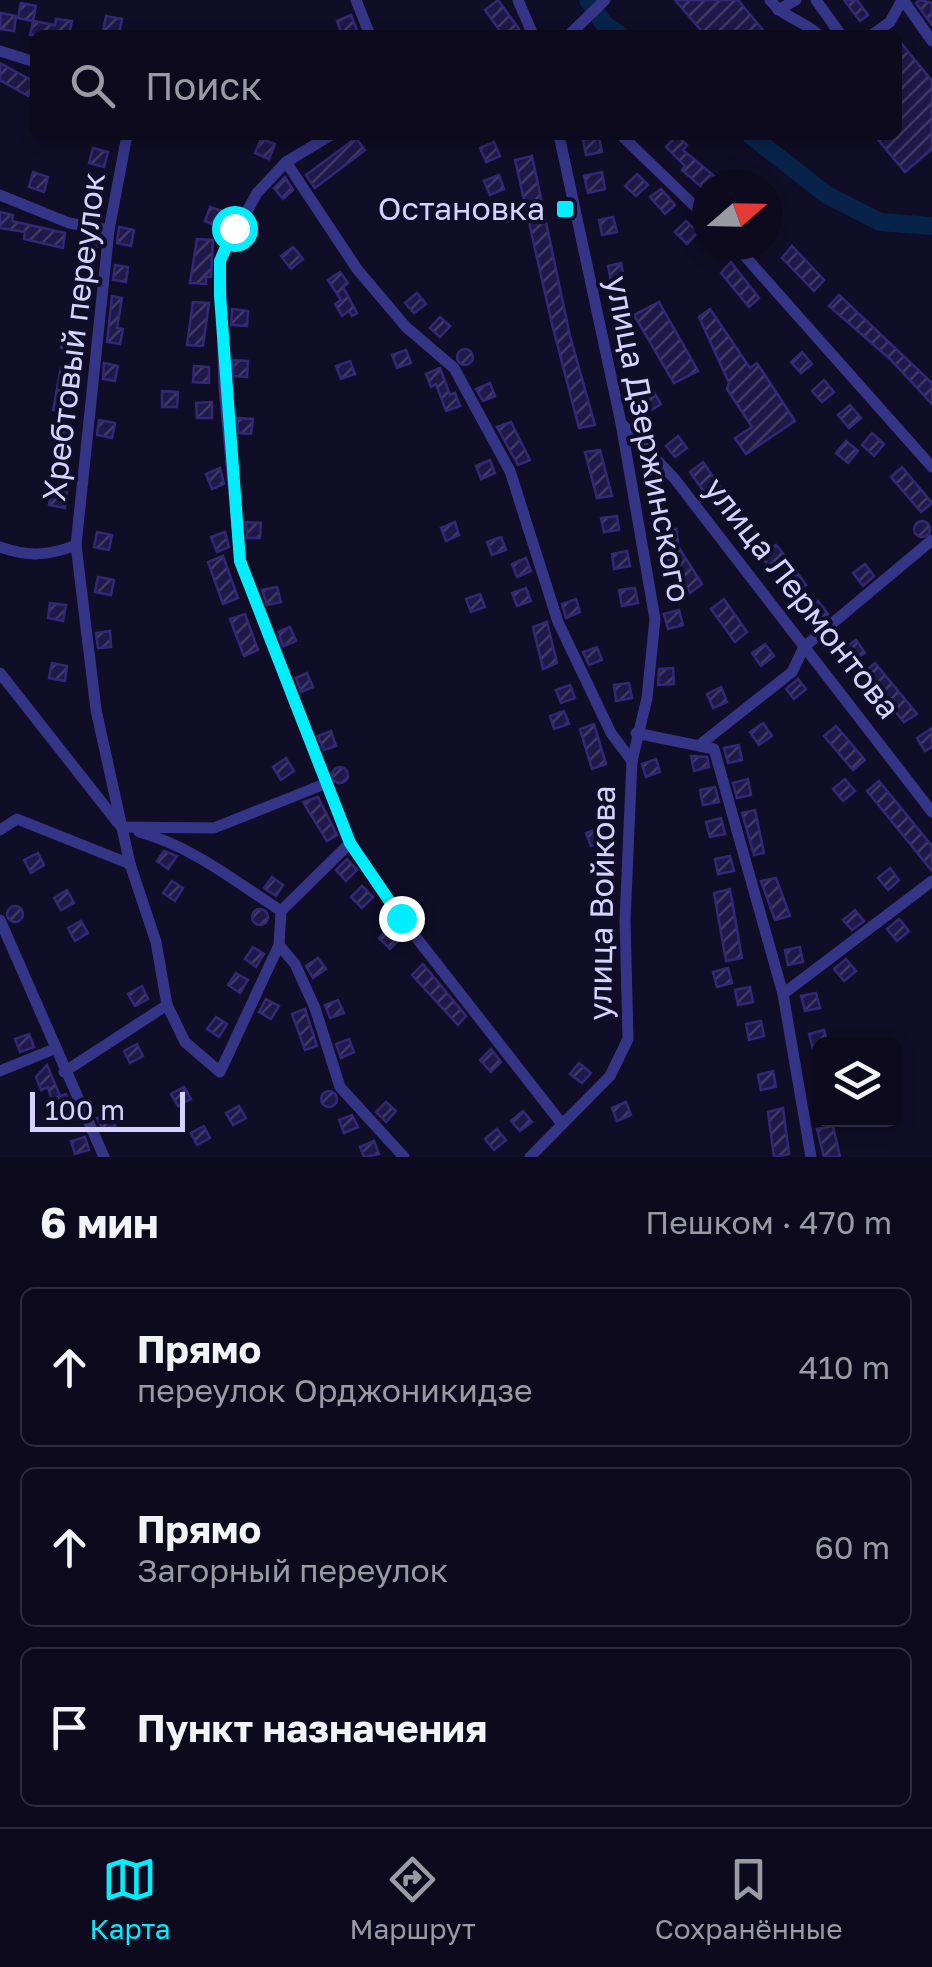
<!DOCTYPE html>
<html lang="ru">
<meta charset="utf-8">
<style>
body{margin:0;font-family:"Golos Text",sans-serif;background:#151325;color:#f1f3f6}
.controls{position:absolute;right:30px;bottom:30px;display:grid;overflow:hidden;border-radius:15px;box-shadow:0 5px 15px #0003}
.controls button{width:90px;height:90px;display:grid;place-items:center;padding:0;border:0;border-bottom:2px solid #2c2b3b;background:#0c0a1c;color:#f1f3f6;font:50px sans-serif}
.compass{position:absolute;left:692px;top:170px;width:90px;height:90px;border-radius:50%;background:#0c0a1c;box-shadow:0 5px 15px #0003;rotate:70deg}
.scale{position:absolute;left:30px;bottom:25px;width:155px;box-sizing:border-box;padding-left:10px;border:5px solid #d5d2ff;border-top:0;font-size:28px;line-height:35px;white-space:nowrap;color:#d5d2ff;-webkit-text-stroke:8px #100d26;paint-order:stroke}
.stop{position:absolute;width:30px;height:30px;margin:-22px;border:8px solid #00eefd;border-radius:50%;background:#fff}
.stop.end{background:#00eefd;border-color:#fff;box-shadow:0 2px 10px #0008}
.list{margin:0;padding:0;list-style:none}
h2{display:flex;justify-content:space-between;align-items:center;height:130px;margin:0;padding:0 40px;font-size:42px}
h2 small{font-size:32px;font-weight:400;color:#9a9aa3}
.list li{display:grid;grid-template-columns:65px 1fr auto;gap:30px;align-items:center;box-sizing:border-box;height:160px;margin:0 20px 20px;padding:0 20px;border:2px solid #2c2b3b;border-radius:15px}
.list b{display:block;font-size:38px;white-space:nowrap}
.list p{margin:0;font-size:32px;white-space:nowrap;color:#9a9aa3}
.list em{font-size:32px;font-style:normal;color:#9a9aa3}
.icon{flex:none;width:55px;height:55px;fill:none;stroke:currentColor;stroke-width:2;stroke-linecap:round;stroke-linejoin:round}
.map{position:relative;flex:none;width:932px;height:1157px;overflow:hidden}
.search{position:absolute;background:#0c0a1c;box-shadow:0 5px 15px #0003;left:30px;right:30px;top:30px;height:110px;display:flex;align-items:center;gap:25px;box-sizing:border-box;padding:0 35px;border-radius:15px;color:#9a9aa3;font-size:38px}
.sheet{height:670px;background:#0c0a1c}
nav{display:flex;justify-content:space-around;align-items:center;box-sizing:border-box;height:140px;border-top:2px solid #2c2b3b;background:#0c0a1c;font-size:28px;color:#9a9aa3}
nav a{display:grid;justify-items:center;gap:5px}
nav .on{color:#00eefd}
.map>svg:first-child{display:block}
</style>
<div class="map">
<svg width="932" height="1157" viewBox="0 0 932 1157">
<defs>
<pattern id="building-hatch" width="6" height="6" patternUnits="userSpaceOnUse" patternTransform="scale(2.5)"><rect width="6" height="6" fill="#1f1848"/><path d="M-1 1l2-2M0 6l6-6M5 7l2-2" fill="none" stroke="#3f3963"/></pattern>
</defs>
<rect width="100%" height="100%" fill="#100d26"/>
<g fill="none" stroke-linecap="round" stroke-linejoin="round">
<g stroke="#08234a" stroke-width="18">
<path d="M588 0 604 24 620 35"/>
<path d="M750 135 827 195 880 222 932 226"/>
</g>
</g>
<g fill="url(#building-hatch)" stroke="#342876" stroke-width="2.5">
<path d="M498 0 519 29 510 35H503L485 10Z"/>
<path d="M675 0H738L767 35H705Z"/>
<path d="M844 0H857L868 15 860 21Z"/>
<path d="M920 0 932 3V25L916 3Z"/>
<path d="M21 3 36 6 33 21 55 25 56 19 72 21 69 35H30L33 21 18 18Z"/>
<path d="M1 13 16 16 14 31 0 29Z"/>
<path d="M351 15 357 30 342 35 337 21Z"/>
<path d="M106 16 122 19 119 34 103 31Z"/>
<path d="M897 38 932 81V149L905 172 874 135H897Z"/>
<path d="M0 63 33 81 28 96 0 80Z"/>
<path d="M677 135 687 145 683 150 725 185H707V192L682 170 685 166 666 147Z"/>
<path d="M599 137 602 152 586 155 583 140Z"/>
<path d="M356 138 365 150 315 188 306 175Z"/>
<path d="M261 139 275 144 269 159 255 153Z"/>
<path d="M494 142 500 156 486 162 480 148Z"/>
<path d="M93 148 108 152 104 167 89 163Z"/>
<path d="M532 156 570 336 595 425 579 428 552 324 515 160Z"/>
<path d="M33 172 48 177 44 192 29 187Z"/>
<path d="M602 172 605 189 588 193 584 176Z"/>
<path d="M637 174 648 185 636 196 625 186Z"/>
<path d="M499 175 504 189 490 195 484 181Z"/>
<path d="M285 177 293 190 283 199 274 188Z"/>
<path d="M661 189 675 205 665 214 650 197Z"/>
<path d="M87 192 102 195 100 210 84 208Z"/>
<path d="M210 207 225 212 219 227 205 221Z"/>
<path d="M0 212 13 215 12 221 65 233 63 248 24 239 25 232 0 228Z"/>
<path d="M613 217 617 232 602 235 599 220Z"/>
<path d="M686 221 698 232 687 244 675 232Z"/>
<path d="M119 227 134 230 131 246 117 243Z"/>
<path d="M83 238 98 241 95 256 80 254Z"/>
<path d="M197 239 213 240 211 277H206V284L190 283Z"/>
<path d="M792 246 824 280 814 291 782 258Z"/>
<path d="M293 247 303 259 291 269 281 256Z"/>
<path d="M731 262 759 298 749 307 721 273Z"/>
<path d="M621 263 624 278 611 281 608 266Z"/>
<path d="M115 265 128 267 126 282 113 280Z"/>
<path d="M340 272 348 283 343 287 357 313 352 316 349 311 342 316 335 304 341 300 328 280Z"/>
<path d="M417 293 426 304 414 313 405 303Z"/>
<path d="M839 295 932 383V404L890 359 829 306Z"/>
<path d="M112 296 122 298 117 328 123 329 120 344 107 342Z"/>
<path d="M193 302 209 303 203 346 187 345Z"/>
<path d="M659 302 698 371 674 383 634 315Z"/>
<path d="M232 309 248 311 247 326 231 325Z"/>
<path d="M710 309 750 368 757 363 795 421 746 454 735 438 752 427 727 389 729 383 699 317Z"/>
<path d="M440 317 450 326 440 337 430 328Z"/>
<path d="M64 333 80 336 77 351 61 348Z"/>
<circle cx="465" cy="357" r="8"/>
<path d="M406 350 411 363 397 368 392 355Z"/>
<path d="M802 352 812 364 801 373 791 362Z"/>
<path d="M233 360 248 361 247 377 233 376Z"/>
<path d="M350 361 355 374 341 379 336 366Z"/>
<path d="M104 363 118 366 115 381 103 379Z"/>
<path d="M194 366 209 367V383L193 382Z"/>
<path d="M61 368 77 371 68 413 53 410Z"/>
<path d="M440 368 450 395 455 393 460 406 446 411 436 384 431 387 426 374Z"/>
<path d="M824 380 834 392 822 402 812 391Z"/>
<path d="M490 383 495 396 483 401 476 389Z"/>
<path d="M162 391 178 392 177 407H162Z"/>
<path d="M653 391 661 404 648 412 640 399Z"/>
<path d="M212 402V418H197L196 403Z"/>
<path d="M850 405 861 418 849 428 838 415Z"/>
<path d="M237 418 253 419 251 434 238 433Z"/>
<path d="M99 420 115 423 112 438 97 435Z"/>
<path d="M511 422 530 460 518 465 497 427Z"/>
<path d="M57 428 73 431 70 446 55 443Z"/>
<path d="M872 433 884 444 874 456 862 445Z"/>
<path d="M678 436 687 448 675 457 666 446Z"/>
<path d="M846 441 858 451 848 463 836 453Z"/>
<path d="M600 450 612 496 597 498 585 452Z"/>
<path d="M490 460 495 473 481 479 476 466Z"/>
<path d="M703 462 724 493 711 502 690 472Z"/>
<path d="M902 467 932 503 921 512 891 477Z"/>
<path d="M220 468 224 484 212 489 206 474Z"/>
<path d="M52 490 67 492 65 508 49 505Z"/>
<path d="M617 516 619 530 604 532 601 518Z"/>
<circle cx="922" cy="529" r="8"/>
<path d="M246 522 261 523 260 538H247Z"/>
<path d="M455 522 459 535 446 541 441 528Z"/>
<path d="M676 529 678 542 663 545 660 531Z"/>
<path d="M756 531 770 549 776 545 787 558 773 569 744 541Z"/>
<path d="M97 532 112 535 109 550 94 547Z"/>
<path d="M225 532 229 547 217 552 211 537Z"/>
<path d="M501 537 506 550 492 555 487 542Z"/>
<path d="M679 548 702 584 690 593 667 557Z"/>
<path d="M627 551 630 566 614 569 612 554Z"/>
<path d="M223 556 238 598 223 604 208 562Z"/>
<path d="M526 558 531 571 517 577 512 564Z"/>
<path d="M865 564 874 576 863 586 853 573Z"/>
<path d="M798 574 806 585 792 596 783 586Z"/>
<path d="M98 577 114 580 111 595 95 592Z"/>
<path d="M277 587 281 602 267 605 262 590Z"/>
<path d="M526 588 531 601 517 606 512 593Z"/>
<path d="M635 588 638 603 622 606 619 590Z"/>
<path d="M480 594 485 607 471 612 466 599Z"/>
<path d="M576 599 580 612 566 618 562 604Z"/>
<path d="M724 599 747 632 735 642 711 609Z"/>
<path d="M818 601 828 614 817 624 805 611Z"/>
<path d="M50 603 66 605 63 621 48 618Z"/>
<path d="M679 610 683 625 668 629 664 614Z"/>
<path d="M245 614 258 650 244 656 230 619Z"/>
<path d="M547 622 557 663 543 669 533 627Z"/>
<path d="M290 627 296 641 283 646 278 632Z"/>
<path d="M110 631 111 647 98 648 96 633Z"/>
<path d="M856 640 865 653 852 662 843 649Z"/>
<path d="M765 644 774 656 761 666 752 653Z"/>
<path d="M597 647 602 660 589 665 583 652Z"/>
<path d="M52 663 67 666 65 681 49 678Z"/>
<path d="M875 663 917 714 904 722 863 673Z"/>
<path d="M673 668 674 684 658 685 659 669Z"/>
<path d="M307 673 313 687 301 692 296 678Z"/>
<path d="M798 679 806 689 794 699 786 689Z"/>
<path d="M629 683 632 698 616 701 614 685Z"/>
<path d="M570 685 575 698 561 703 556 690Z"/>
<path d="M721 687 727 702 713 708 707 694Z"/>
<path d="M564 711 569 724 554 729 550 716Z"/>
<path d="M763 723 772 736 759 745 750 732Z"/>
<path d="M594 724 606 764 592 769 580 729Z"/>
<path d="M836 726 865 760 853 770 824 736Z"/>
<path d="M932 728V747L925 751 917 738Z"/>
<path d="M331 731 336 746 324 750 318 736Z"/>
<path d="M739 745 742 760 728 763 724 748Z"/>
<path d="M691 756 707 757 709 767 694 771Z"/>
<path d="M286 758 294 771 281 780 273 767Z"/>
<path d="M656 759 660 772 646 777 642 764Z"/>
<circle cx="340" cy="775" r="8"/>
<path d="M748 779 751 795 737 798 733 783Z"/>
<path d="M845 779 855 791 843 801 833 789Z"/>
<path d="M879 781 932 846V871L867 791Z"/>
<path d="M715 787 719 802 703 805 700 790Z"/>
<path d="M318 797 337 835 327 841 303 802Z"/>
<path d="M755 810 764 853 754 855 742 813Z"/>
<path d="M721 818 725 834 710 837 706 822Z"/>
<path d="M600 828 605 841 591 846 586 833Z"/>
<path d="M164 851 177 856 168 869 157 861Z"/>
<path d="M38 853 44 865 31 873 24 860Z"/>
<path d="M730 856 734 871 718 874 715 859Z"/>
<path d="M347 859 357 870 346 881 336 870Z"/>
<path d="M890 868 899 880 888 890 878 878Z"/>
<path d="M272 877 283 885 276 896 264 888Z"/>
<path d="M776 878 790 916 775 920 761 881Z"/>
<path d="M172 881 183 888 175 901 163 893Z"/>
<path d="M362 886 373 897 362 908 351 897Z"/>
<path d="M730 889 742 958 726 961 714 893Z"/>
<path d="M67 890 74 903 61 910 54 898Z"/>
<circle cx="15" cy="914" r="8"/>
<circle cx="260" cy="917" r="8"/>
<path d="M855 910 864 921 852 930 843 920Z"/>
<path d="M899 919 909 931 897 941 887 929Z"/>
<path d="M81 921 88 933 75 941 68 928Z"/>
<path d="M390 926 401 938 390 949 379 938Z"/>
<path d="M253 947 264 954 256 967 245 959Z"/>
<path d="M800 947 803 962 788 965 785 950Z"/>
<path d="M318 958 326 969 313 978 306 966Z"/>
<path d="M846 959 856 971 844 981 834 969Z"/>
<path d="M423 964 466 1016 458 1025 412 975Z"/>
<path d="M728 968 732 983 717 987 713 972Z"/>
<path d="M236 973 248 980 240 993 228 985Z"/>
<path d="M142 986 148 999 135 1006 128 994Z"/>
<path d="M750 987 753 1002 738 1005 735 990Z"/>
<path d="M816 993 820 1008 805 1011 801 996Z"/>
<path d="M266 999 279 1006 271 1019 259 1012Z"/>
<path d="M338 1000 344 1013 330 1018 325 1005Z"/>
<path d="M305 1009 317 1046 305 1050 292 1014Z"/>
<path d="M216 1017 227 1024 219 1037 207 1029Z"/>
<path d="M761 1021 764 1036 749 1040 746 1024Z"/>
<path d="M824 1030 828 1044 813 1049 809 1034Z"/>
<path d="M29 1034 34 1047 20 1052 15 1039Z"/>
<path d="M349 1039 354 1052 341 1058 336 1044Z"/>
<path d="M137 1044 143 1056 130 1063 124 1051Z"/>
<path d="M491 1049 501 1062 491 1072 480 1060Z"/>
<path d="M579 1063 591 1073 582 1083 570 1074Z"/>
<path d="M47 1065 60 1096 66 1094 70 1107 55 1112 48 1087 41 1090 36 1077Z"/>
<path d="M773 1071 776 1087 761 1090 758 1075Z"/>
<path d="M184 1087 191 1099 178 1106 171 1094Z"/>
<circle cx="329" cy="1099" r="8"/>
<path d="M386 1102 396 1111 386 1122 376 1112Z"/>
<path d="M626 1102 631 1115 617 1121 612 1108Z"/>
<path d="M239 1106 246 1118 233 1125 226 1113Z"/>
<path d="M783 1108 789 1154 774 1157 768 1112Z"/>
<path d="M523 1111 532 1122 520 1131 511 1121Z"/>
<path d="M111 1113 115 1126 103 1130 97 1118Z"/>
<path d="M352 1115 358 1127 344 1133 339 1120Z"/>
<path d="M204 1126 210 1138 197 1145 191 1133Z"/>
<path d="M833 1126 840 1157H824L817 1129Z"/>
<path d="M497 1129 506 1140 494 1150 485 1139Z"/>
<path d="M85 1137 89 1150 75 1154 71 1141Z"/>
<path d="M374 1141 379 1154 364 1157 360 1147Z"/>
</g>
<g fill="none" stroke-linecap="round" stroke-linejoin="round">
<g stroke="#353588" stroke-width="11">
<path d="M356 0 370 35"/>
<path d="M518 0 533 35"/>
<path d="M770 0C784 18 802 20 819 35"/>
<path d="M816 0 841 35"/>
<path d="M903 0 932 41"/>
<path d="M778 10 796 0"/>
<path d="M569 35 605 0"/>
<path d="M872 35 890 22 902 0"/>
<path d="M0 51 35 62"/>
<path d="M331 135 286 162 257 193 220 261 224 387 240 561 350 843 401 918 562 1124"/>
<path d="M621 135 707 218"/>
<path d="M286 162 357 269 406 327 454 368 510 471 558 622 611 733 632 761"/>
<path d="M0 195 69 223 109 230"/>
<path d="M735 245 932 467"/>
<path d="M623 425 674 478 932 812"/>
<path d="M0 547C28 557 48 556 76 545"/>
<path d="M0 673 118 823"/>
<path d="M636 733 714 749 783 994 811 1157"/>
<path d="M702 743 792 672 804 647 932 540"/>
<path d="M121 827 214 828 327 783"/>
<path d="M0 830 17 819 130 864"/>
<path d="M139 832C192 846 236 882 281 911"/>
<path d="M0 920 104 1157"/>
<path d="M279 945 295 964 315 1008 340 1087 404 1157"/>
<path d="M783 994 932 881"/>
<path d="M167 1005 185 1042 220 1072 279 945 281 911 350 843"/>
<path d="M0 1071 54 1049"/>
<path d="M64 1072 167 1005 156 942 130 864 96 710 76 545 109 230 127 135"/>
<path d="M530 1157 610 1076 628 1039 625 920 632 761 647 698 655 619 621 423 559 135"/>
</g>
</g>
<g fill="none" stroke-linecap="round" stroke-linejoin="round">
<path stroke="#00eefd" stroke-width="12" d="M234 228 220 261V296L240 561 350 843 401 918"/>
</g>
<rect fill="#00eefd" stroke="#100d26" stroke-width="4" x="555" y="199" width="20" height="20" rx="5"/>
<g text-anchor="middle" stroke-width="8" stroke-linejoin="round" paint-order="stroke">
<g font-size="32" fill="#d5d2ff" stroke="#100d26" text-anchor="end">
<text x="545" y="220">Остановка</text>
</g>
<g font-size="32" fill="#d5d2ff" stroke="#100d26">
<text transform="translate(74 337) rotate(-83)" y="11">Хребтовый переулок</text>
<text transform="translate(648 439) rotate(79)" y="11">улица Дзержинского</text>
<text transform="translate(802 598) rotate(52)" y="11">улица Лермонтова</text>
<text transform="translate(602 903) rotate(-89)" y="11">улица Войкова</text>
</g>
</g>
</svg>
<div class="controls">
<button><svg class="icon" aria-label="layers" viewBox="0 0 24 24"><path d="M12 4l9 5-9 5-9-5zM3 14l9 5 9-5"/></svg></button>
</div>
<svg class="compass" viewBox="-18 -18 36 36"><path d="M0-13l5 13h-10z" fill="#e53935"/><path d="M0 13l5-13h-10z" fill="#9a9aa3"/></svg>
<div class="scale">100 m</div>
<div class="stop" style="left:234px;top:228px"></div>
<div class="stop end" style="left:401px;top:918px"></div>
<div class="search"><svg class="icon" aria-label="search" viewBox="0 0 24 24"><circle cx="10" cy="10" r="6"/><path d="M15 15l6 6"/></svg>Поиск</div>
</div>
<section class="sheet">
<h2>6 мин<small>Пешком · 470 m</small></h2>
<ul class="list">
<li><svg class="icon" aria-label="ahead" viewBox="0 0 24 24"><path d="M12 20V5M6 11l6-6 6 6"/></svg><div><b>Прямо</b><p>переулок Орджоникидзе</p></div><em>410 m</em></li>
<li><svg class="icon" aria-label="ahead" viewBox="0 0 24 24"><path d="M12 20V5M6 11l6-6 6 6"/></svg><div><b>Прямо</b><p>Загорный переулок</p></div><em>60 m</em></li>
<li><svg class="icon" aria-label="arrive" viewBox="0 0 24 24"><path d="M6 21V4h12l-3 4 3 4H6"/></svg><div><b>Пункт назначения</b></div></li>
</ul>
</section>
<nav>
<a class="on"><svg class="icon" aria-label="map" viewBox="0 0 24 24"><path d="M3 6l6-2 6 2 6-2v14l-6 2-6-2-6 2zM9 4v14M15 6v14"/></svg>Карта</a>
<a><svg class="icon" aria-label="directions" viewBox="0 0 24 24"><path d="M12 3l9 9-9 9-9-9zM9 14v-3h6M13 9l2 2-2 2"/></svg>Маршрут</a>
<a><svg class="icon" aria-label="saved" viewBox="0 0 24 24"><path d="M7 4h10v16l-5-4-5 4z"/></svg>Сохранённые</a>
</nav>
